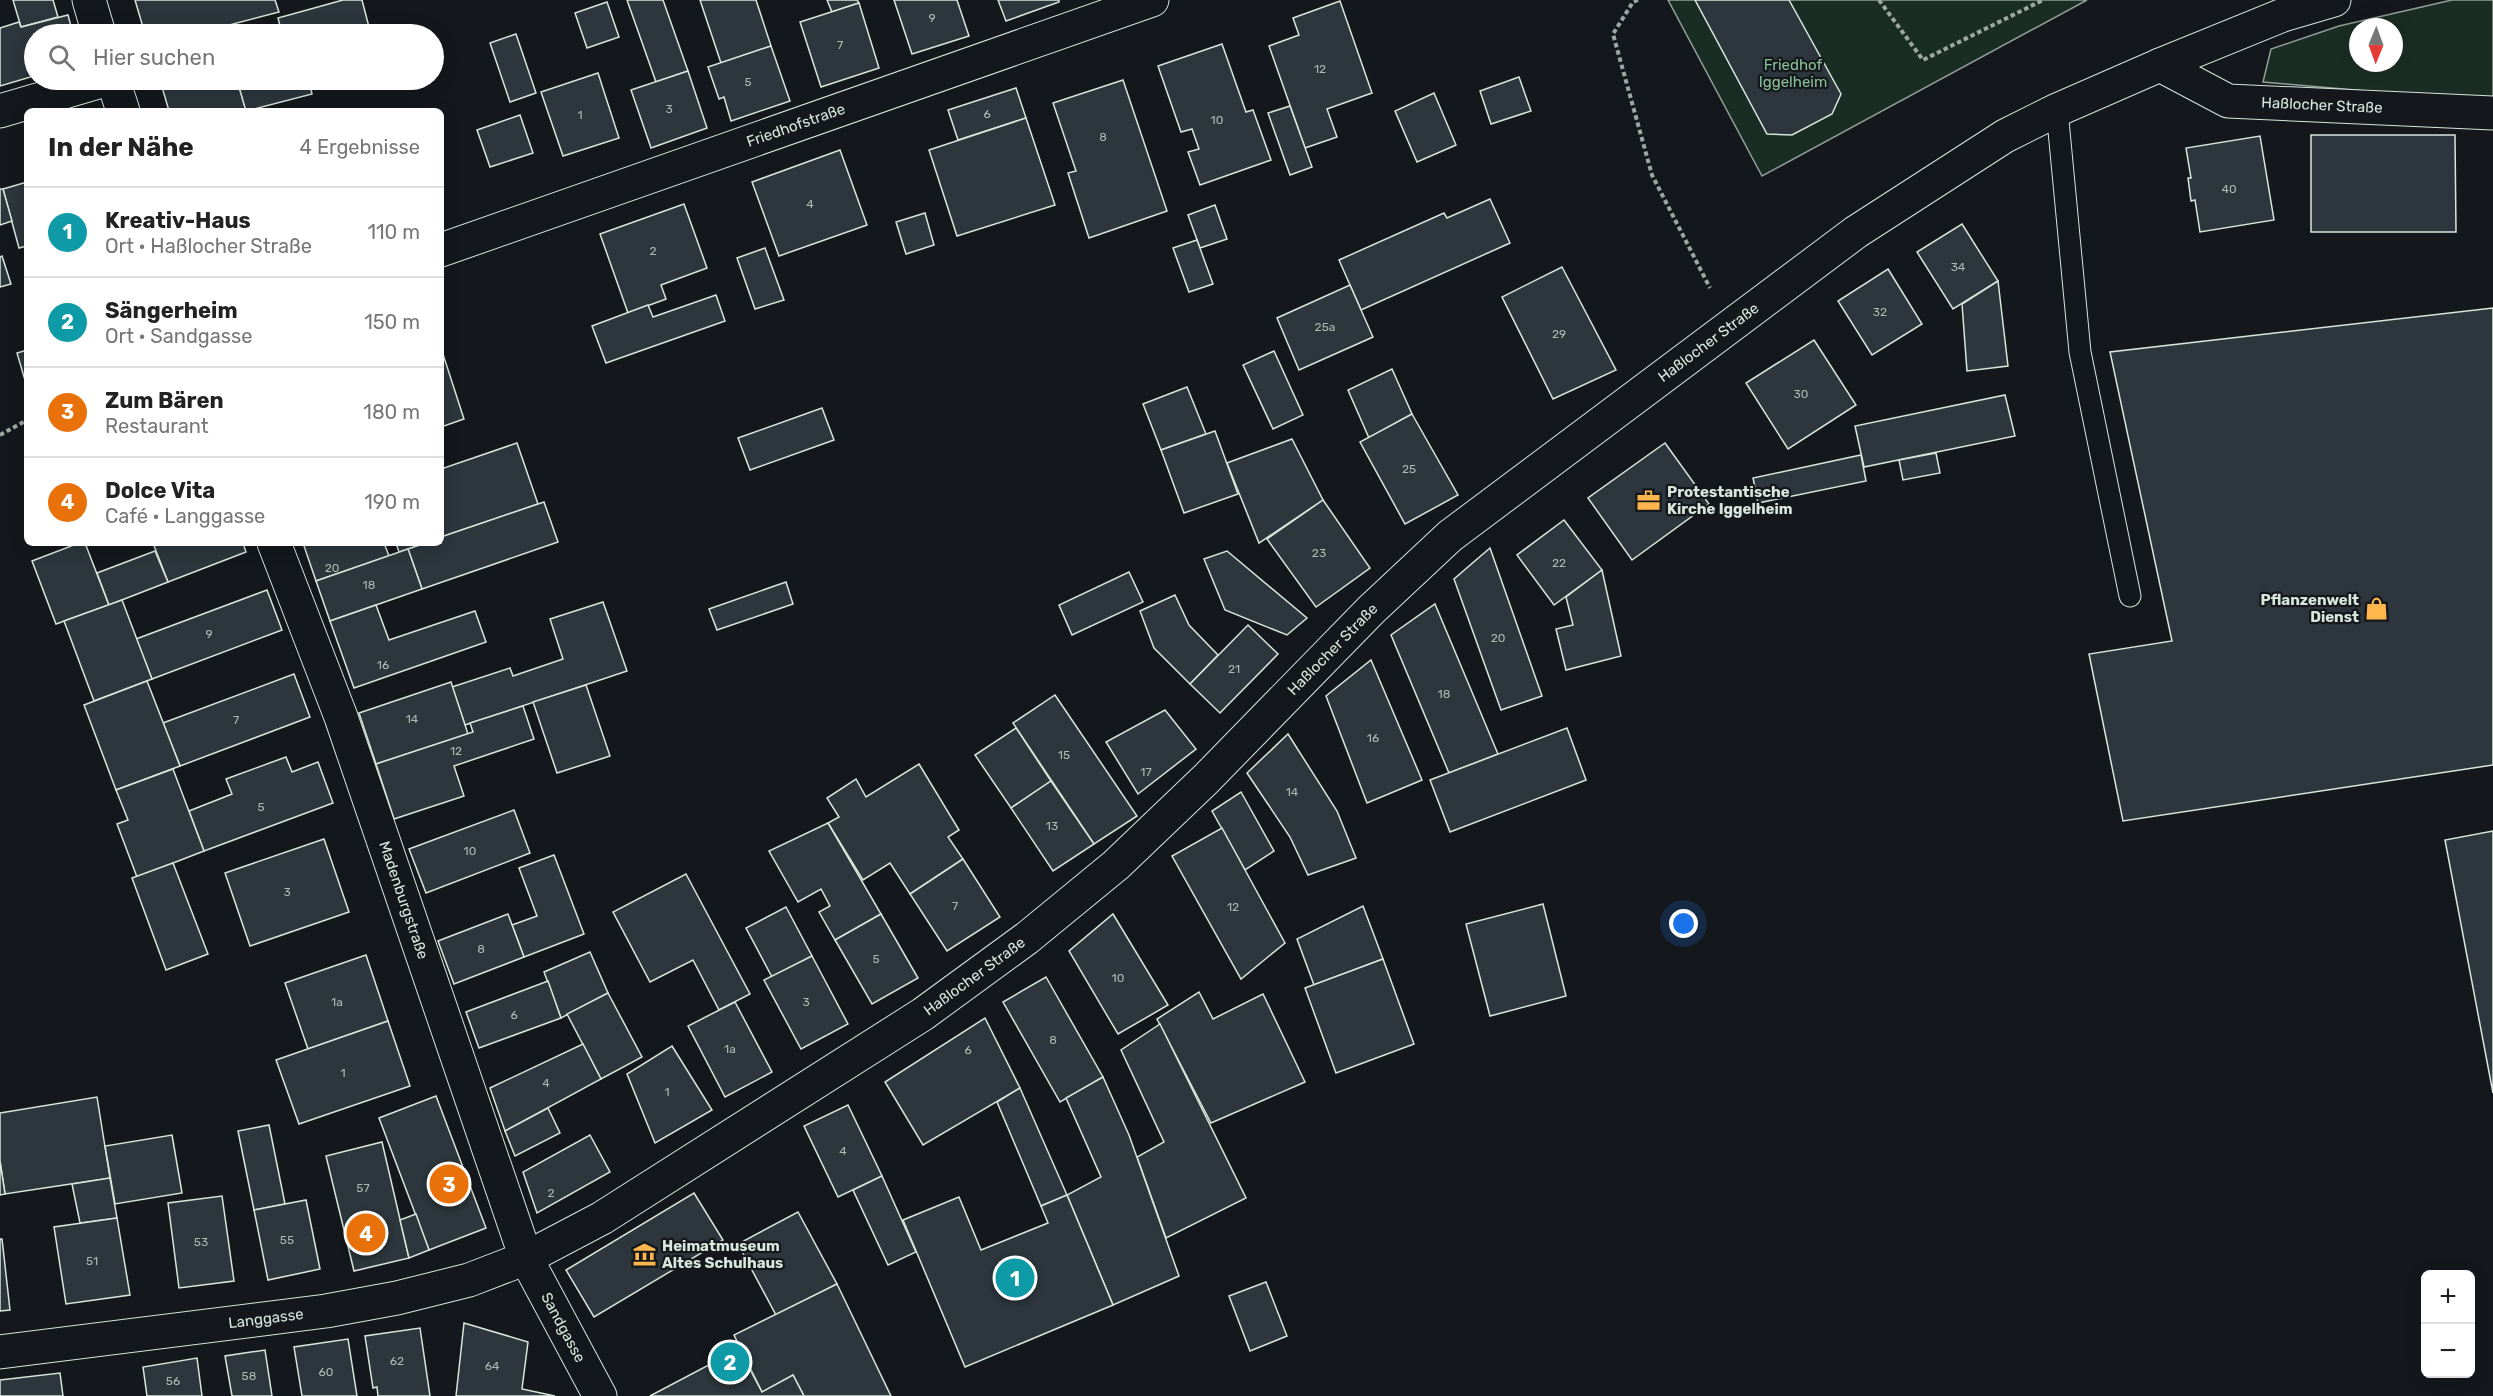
<!DOCTYPE html>
<html lang="de">
<meta charset="utf-8">
<style>
body{margin:0;font-family:Rubik,sans-serif;background:#f2f2f2;color:#222}
.controls{position:absolute;right:18px;bottom:18px;display:grid;overflow:hidden;border-radius:9px;box-shadow:0 3px 15px #0003}
.controls button{width:54px;height:54px;display:grid;place-items:center;padding:0;border:0;border-bottom:2px solid #e0e0e0;background:#fff;color:#222;font:30px sans-serif}
.compass{position:absolute;left:2349px;top:18px;width:54px;height:54px;border-radius:50%;background:#fff;box-shadow:0 3px 15px #0003;rotate:181deg}
.you{position:absolute;left:1684px;top:924px;width:21px;height:21px;margin:-15px;border:4px solid #fff;border-radius:50%;background:#1a73e8;box-shadow:0 0 0 9px #1a73e833}
.badge{display:grid;place-items:center;width:39px;height:39px;border-radius:50%;background:#b45309;color:#fff;font-size:20px;font-weight:700}
.pin{position:absolute;translate:-50% -50%;border:3px solid #fff;box-shadow:0 2px 6px #0006}
.list{margin:0;padding:0;list-style:none}
h2{display:flex;justify-content:space-between;align-items:center;height:78px;margin:0;padding:0 24px;font-size:26px}
h2 small{font-size:20px;font-weight:400;color:#767676}
.list li{display:grid;grid-template-columns:39px 1fr auto;gap:18px;align-items:center;box-sizing:border-box;height:90px;padding:0 24px;border-top:2px solid #e0e0e0}
.list b{display:block;font-size:22px;white-space:nowrap}
.list p{margin:0;font-size:20px;white-space:nowrap;color:#767676}
.list em{font-size:20px;font-style:normal;color:#767676}
.icon{flex:none;width:33px;height:33px;fill:none;stroke:currentColor;stroke-width:2;stroke-linecap:round;stroke-linejoin:round}
.map{position:relative;flex:none;width:2493px;height:1396px;overflow:hidden}
.search{position:absolute;background:#fff;box-shadow:0 3px 15px #0003;left:24px;top:24px;width:420px;height:66px;display:flex;align-items:center;gap:15px;box-sizing:border-box;padding:0 21px;border-radius:33px;color:#767676;font-size:22px}
.panel{position:absolute;background:#fff;box-shadow:0 3px 15px #0003;left:24px;top:108px;width:420px;height:438px;border-radius:9px}
.map>svg:first-child{display:block}
</style>
<div class="map">
<svg width="2493" height="1396" viewBox="0 0 2493 1396">
<rect width="100%" height="100%" fill="#14181c"/>
<g fill="#1a2d24" stroke="#939e99" stroke-width="1.5" fill-rule="evenodd">
<path d="M1668 0H2087L1762 176Z"/>
<path d="M2452 0H2493V102L2263 82 2271 49 2339 26ZM2358 27H2394V63H2358Z"/>
</g>
<g fill="#2c363c" stroke="#d8e6dc" stroke-width="1.5">
<path d="M13 0H53L58 17 21 27Z"/>
<path d="M135 0H275L279 12 195 34H145Z"/>
<path d="M343 0H362L369 27 343 34H282L278 18Z"/>
<path d="M627 0H663L688 71 656 82Z"/>
<path d="M700 0H756L771 46 721 63Z"/>
<path d="M827 0H857L859 3 832 12Z"/>
<path d="M894 0H957L969 36 912 54Z"/>
<path d="M998 0H1059V2L1006 21Z"/>
<path d="M1695 0H1789L1841 94 1832 114 1792 135 1767 134Z"/>
<path d="M1340 1 1372 93 1327 109 1337 137 1305 148 1269 46 1299 35 1293 18Z"/>
<path d="M607 2 619 37 587 48 575 13Z"/>
<path d="M859 3 879 68 821 87 800 22Z"/>
<path d="M68 15 73 34H34V76L0 86V28L19 22 21 27Z"/>
<path d="M516 34 536 93 510 102 490 43Z"/>
<path d="M1222 44 1246 112 1253 110 1271 160 1200 185 1188 152 1199 149 1192 129 1181 132 1158 66Z"/>
<path d="M771 46 790 101 731 121 724 97 719 99 708 67Z"/>
<path d="M688 71 707 128 651 148 631 90Z"/>
<path d="M598 73 619 138 563 156 541 92Z"/>
<path d="M1519 77 1531 111 1491 124 1480 91Z"/>
<path d="M160 80H237L246 111H169Z"/>
<path d="M250 80H309L312 94 246 111 238 83Z"/>
<path d="M1123 80 1167 211 1089 238 1068 173 1076 171 1053 103Z"/>
<path d="M1016 88 1026 118 958 140 948 110Z"/>
<path d="M1434 93 1456 145 1417 162 1395 111Z"/>
<path d="M1290 106 1312 167 1290 175 1268 113Z"/>
<path d="M520 115 533 153 490 167 477 130Z"/>
<path d="M1026 118 1055 205 957 236 929 150Z"/>
<path d="M2311 135H2455L2456 232H2311Z"/>
<path d="M2260 136 2274 220 2200 232 2195 200 2191 201 2188 178H2191L2186 148Z"/>
<path d="M840 150 867 225 779 256 752 182Z"/>
<path d="M27 182V246L19 248 3 189Z"/>
<path d="M0 189H3L12 221 0 225Z"/>
<path d="M1490 199 1510 243 1361 310 1339 260 1444 213 1447 218Z"/>
<path d="M684 204 707 268 661 285 666 299 628 313 600 234Z"/>
<path d="M1215 205 1227 239 1200 248 1188 215Z"/>
<path d="M925 213 934 245 906 254 896 222Z"/>
<path d="M1962 224 1998 281 1953 309 1917 252Z"/>
<path d="M1197 240 1213 284 1189 292 1173 248Z"/>
<path d="M765 248 784 300 755 309 737 258Z"/>
<path d="M2 256 11 284 0 287V257Z"/>
<path d="M1562 267 1616 370 1553 399 1502 297Z"/>
<path d="M1888 269 1922 324 1872 355 1838 301Z"/>
<path d="M1998 281 2008 366 1967 371 1962 304Z"/>
<path d="M1350 285 1373 337 1299 370 1277 318Z"/>
<path d="M716 295 725 321 606 363 592 326 648 305 653 317Z"/>
<path d="M2493 308V765L2123 821 2089 654 2172 641 2110 352Z"/>
<path d="M1814 340 1856 405 1788 449 1746 383Z"/>
<path d="M441 348 464 419 441 427Z"/>
<path d="M27 350V387L17 353Z"/>
<path d="M1274 351 1303 415 1273 429 1243 365Z"/>
<path d="M1392 369 1412 414 1369 438 1348 390Z"/>
<path d="M1187 387 1206 434 1161 450 1143 404Z"/>
<path d="M2005 395 2015 436 1864 467 1855 426Z"/>
<path d="M822 408 834 440 750 470 738 438Z"/>
<path d="M1412 414 1458 495 1405 524 1360 442Z"/>
<path d="M1215 431 1238 494 1184 513 1161 450Z"/>
<path d="M1292 439 1323 500 1259 543 1227 463Z"/>
<path d="M517 443 538 504 441 537V469Z"/>
<path d="M1665 443 1709 504 1632 560 1588 498Z"/>
<path d="M1936 453 1940 473 1903 480 1899 460Z"/>
<path d="M1861 455 1866 481 1758 503 1753 478Z"/>
<path d="M1323 500 1370 568 1316 607 1267 539Z"/>
<path d="M544 502 558 542 422 589 408 549 425 543H441V537Z"/>
<path d="M1564 520 1602 570 1554 605 1517 555Z"/>
<path d="M79 543H85L109 605 56 624 32 561Z"/>
<path d="M153 543H243L246 552 168 582Z"/>
<path d="M303 543H384L389 556 316 581Z"/>
<path d="M396 543H425L399 552Z"/>
<path d="M1490 548 1542 696 1501 710 1454 579Z"/>
<path d="M408 549 422 589 330 621 316 581Z"/>
<path d="M155 551 168 582 109 605 97 573Z"/>
<path d="M1227 551 1307 618 1287 635 1225 610 1204 559Z"/>
<path d="M1602 570 1621 656 1566 670 1556 629 1573 625 1566 597Z"/>
<path d="M1129 572 1143 602 1072 635 1059 605Z"/>
<path d="M786 582 793 604 717 630 709 609Z"/>
<path d="M267 590 282 630 152 679 136 639Z"/>
<path d="M1175 595 1189 625 1218 655 1190 684 1154 648 1140 611Z"/>
<path d="M122 600 152 679 94 701 64 621Z"/>
<path d="M603 602 627 671 465 725 452 687 510 668 513 676 563 659 550 619Z"/>
<path d="M1435 604 1498 754 1449 773 1391 635Z"/>
<path d="M376 605 389 640 475 611 486 642 354 688 330 621Z"/>
<path d="M1248 625 1278 654 1220 713 1190 684Z"/>
<path d="M1371 660 1422 780 1367 803 1326 696Z"/>
<path d="M294 674 310 717 180 766 163 723Z"/>
<path d="M147 681 180 766 116 790 84 705Z"/>
<path d="M451 682 468 734 376 764 359 713Z"/>
<path d="M586 685 610 756 557 773 533 702Z"/>
<path d="M1055 695 1137 816 1094 844 1013 723Z"/>
<path d="M523 706 534 739 454 766 464 796 394 819 376 764 473 732 470 723Z"/>
<path d="M1165 710 1196 749 1138 794 1106 742Z"/>
<path d="M1016 728 1051 781 1011 808 975 755Z"/>
<path d="M1567 728 1586 780 1450 832 1430 780Z"/>
<path d="M1288 734 1337 811 1356 858 1308 875 1290 837 1247 773Z"/>
<path d="M286 757 292 772 318 762 333 803 204 851 189 811 232 794 226 779Z"/>
<path d="M919 764 959 830 948 837 963 859 910 894 890 863 863 880 828 823 839 817 827 798 856 779 866 797Z"/>
<path d="M173 769 204 851 137 877 117 824 128 820 116 790Z"/>
<path d="M1051 781 1094 844 1053 871 1011 808Z"/>
<path d="M1241 792 1274 851 1245 870 1212 811Z"/>
<path d="M514 810 530 853 426 893 409 849Z"/>
<path d="M828 823 881 914 835 940 819 912 830 906 821 889 798 902 769 851Z"/>
<path d="M1222 828 1285 943 1241 979 1172 856Z"/>
<path d="M2493 831V1093L2445 840Z"/>
<path d="M324 839 349 912 250 946 225 873Z"/>
<path d="M554 855 584 934 524 957 512 925 537 916 519 868Z"/>
<path d="M963 859 1000 917 947 951 910 894Z"/>
<path d="M173 863 208 954 166 970 132 878Z"/>
<path d="M686 874 750 994 719 1010 693 960 650 982 613 912Z"/>
<path d="M1543 904 1566 996 1490 1016 1466 924Z"/>
<path d="M1363 906 1383 959 1314 985 1297 939Z"/>
<path d="M786 907 812 956 772 977 746 928Z"/>
<path d="M508 914 524 957 454 984 438 941Z"/>
<path d="M881 914 918 978 872 1004 835 940Z"/>
<path d="M1113 914 1168 1005 1118 1034 1069 951Z"/>
<path d="M590 952 608 993 561 1018 544 972Z"/>
<path d="M366 955 388 1021 308 1049 285 983Z"/>
<path d="M812 956 848 1024 801 1049 764 980Z"/>
<path d="M1383 959 1414 1044 1336 1073 1305 988Z"/>
<path d="M1046 977 1103 1077 1060 1102 1003 1002Z"/>
<path d="M548 981 561 1018 479 1048 466 1012Z"/>
<path d="M1199 992 1213 1019 1263 994 1305 1082 1211 1123 1157 1019Z"/>
<path d="M608 993 642 1057 601 1079 567 1014Z"/>
<path d="M735 1002 772 1072 725 1097 688 1026Z"/>
<path d="M985 1018 1020 1088 923 1145 885 1082Z"/>
<path d="M388 1021 410 1086 299 1124 276 1060Z"/>
<path d="M1160 1024 1246 1198 1166 1238 1137 1157 1164 1142 1121 1050Z"/>
<path d="M583 1044 601 1079 505 1131 490 1088Z"/>
<path d="M672 1046 712 1110 655 1143 627 1074Z"/>
<path d="M1103 1077 1129 1135 1179 1276 1113 1305 1067 1195 1101 1177 1066 1098Z"/>
<path d="M1020 1088 1067 1195 1041 1206 997 1102Z"/>
<path d="M436 1096 486 1228 429 1250 379 1118Z"/>
<path d="M97 1097 110 1178 5 1194 0 1161V1113Z"/>
<path d="M848 1105 882 1176 838 1197 804 1126Z"/>
<path d="M548 1108 560 1133 515 1156 505 1131Z"/>
<path d="M269 1125 285 1204 254 1210 238 1131Z"/>
<path d="M172 1135 182 1193 115 1204 105 1146Z"/>
<path d="M590 1135 610 1172 537 1213 523 1172Z"/>
<path d="M382 1142 409 1258 354 1271 326 1156Z"/>
<path d="M0 1161 5 1194 0 1195Z"/>
<path d="M882 1176 916 1252 888 1265 853 1190Z"/>
<path d="M110 1178 117 1218 80 1223 72 1184Z"/>
<path d="M694 1193 723 1240 594 1317 566 1270Z"/>
<path d="M1067 1195 1113 1305 965 1367 903 1220 959 1197 981 1250 1048 1223 1041 1206Z"/>
<path d="M222 1196 234 1281 179 1288 168 1203Z"/>
<path d="M306 1200 320 1269 268 1280 254 1210Z"/>
<path d="M798 1212 837 1284 776 1315 738 1244Z"/>
<path d="M416 1214 429 1250 409 1258 400 1220Z"/>
<path d="M117 1218 130 1295 66 1304 54 1227Z"/>
<path d="M0 1239H2L10 1310 0 1311Z"/>
<path d="M1266 1282 1287 1336 1250 1351 1229 1296Z"/>
<path d="M837 1284 891 1396H804L793 1375 762 1392 734 1335Z"/>
<path d="M464 1323 528 1342 522 1389 555 1396H456Z"/>
<path d="M420 1328 430 1396H378L377 1387 373 1388 365 1336Z"/>
<path d="M348 1339 357 1396H302L294 1347Z"/>
<path d="M739 1349 762 1392 793 1375 804 1396H650Z"/>
<path d="M265 1350 272 1396H232L225 1356Z"/>
<path d="M197 1358 202 1396H147L143 1367Z"/>
<path d="M60 1373 63 1396H0V1380Z"/>
</g>
<g fill="none" stroke-linecap="round" stroke-linejoin="round">
<defs>
<path id="lane" d="M2057 110 2080 352 2130 596"/>
<g id="street">
<path d="M89 0 99 34"/>
<path id="s1" d="M2160 65 2228 101 2493 113"/>
<path d="M113 80 123 111"/>
<path d="M0 111 105 80"/>
<path id="s2" d="M441 250 1152 0"/>
<path id="s3" d="M274 543 341 717 526 1258 600 1396"/>
</g>
<g id="secondary">
<path id="s4" d="M0 1352 326 1311 397 1298 469 1280 526 1258 602 1218 923 1014 1027 938 1116 865 1206 779 1371 610 1450 536 1856 232 2005 136 2057 110 2160 65 2283 15 2334 0"/>
</g>
</defs>
<use href="#lane" stroke="#d8e6dc" stroke-width="23"/>
<use href="#street" stroke="#d8e6dc" stroke-width="35"/>
<use href="#secondary" stroke="#d8e6dc" stroke-width="35"/>
<g stroke="#9da8a2" stroke-width="4" stroke-dasharray="4.5 3" stroke-linecap="butt">
<path d="M1638 0 1633 2 1613 34 1652 175 1710 288"/>
<path d="M1879 0 1923 60 2043 0"/>
<path d="M0 435 27 420"/>
</g>
<use href="#lane" stroke="#14181c" stroke-width="21"/>
<use href="#street" stroke="#14181c" stroke-width="33"/>
<use href="#secondary" stroke="#14181c" stroke-width="33"/>
</g>
<defs>
<symbol id="office-bare" viewBox="-9 -9 18 18"><path d="M-6-3h4V-5.5h4V-3h4V5H-6ZM-1-4.5V-3h2v-1.5ZM-6 0V1H6V0Z" fill="#ffb74d" stroke="#14181c" stroke-width="2.5" paint-order="stroke"/></symbol>
<symbol id="shop-bare" viewBox="-9 -9 18 18"><path d="M-5-2.5h2.3a2.7 3.5 0 0 1 5.4 0H5L5.5 6h-11ZM-1.5-2.5h3a1.5 2.3 0 0 0-3 0Z" fill="#ffb74d" stroke="#14181c" stroke-width="2.5" paint-order="stroke"/></symbol>
<symbol id="museum-bare" viewBox="-9 -9 18 18"><path d="M0-6L6-3V-2H-6V-3ZM-5-1h2V3h-2ZM-1-1h2V3h-2ZM3-1h2V3H3ZM-6 4H6V6H-6Z" fill="#ffb74d" stroke="#14181c" stroke-width="2.5" paint-order="stroke"/></symbol>
</defs>
<g fill-rule="evenodd">
<use href="#office-bare" x="1632" y="484" width="33" height="33"/>
<use href="#shop-bare" x="2360" y="592" width="33" height="33"/>
<use href="#museum-bare" x="628" y="1238" width="33" height="33"/>
</g>
<g text-anchor="middle" stroke-width="4.5" stroke-linejoin="round" paint-order="stroke">
<g font-size="12" fill="#adbab4">
<text x="932" y="22">9</text>
<text x="840" y="49">7</text>
<text x="1320" y="73">12</text>
<text x="748" y="86">5</text>
<text x="669" y="113">3</text>
<text x="987" y="118">6</text>
<text x="580" y="119">1</text>
<text x="1217" y="124">10</text>
<text x="1103" y="141">8</text>
<text x="2229" y="193">40</text>
<text x="810" y="208">4</text>
<text x="653" y="255">2</text>
<text x="1958" y="271">34</text>
<text x="1880" y="316">32</text>
<text x="1325" y="331">25a</text>
<text x="1559" y="338">29</text>
<text x="1801" y="398">30</text>
<text x="1409" y="473">25</text>
<text x="1319" y="557">23</text>
<text x="1559" y="567">22</text>
<text x="332" y="572">20</text>
<text x="369" y="589">18</text>
<text x="209" y="638">9</text>
<text x="1498" y="642">20</text>
<text x="383" y="669">16</text>
<text x="1234" y="673">21</text>
<text x="1444" y="698">18</text>
<text x="412" y="723">14</text>
<text x="236" y="724">7</text>
<text x="1373" y="742">16</text>
<text x="456" y="755">12</text>
<text x="1064" y="759">15</text>
<text x="1146" y="776">17</text>
<text x="1292" y="796">14</text>
<text x="261" y="811">5</text>
<text x="1052" y="830">13</text>
<text x="470" y="855">10</text>
<text x="287" y="896">3</text>
<text x="955" y="910">7</text>
<text x="1233" y="911">12</text>
<text x="481" y="953">8</text>
<text x="876" y="963">5</text>
<text x="1118" y="982">10</text>
<text x="337" y="1006">1a</text>
<text x="806" y="1006">3</text>
<text x="514" y="1019">6</text>
<text x="1053" y="1044">8</text>
<text x="730" y="1053">1a</text>
<text x="968" y="1054">6</text>
<text x="343" y="1077">1</text>
<text x="546" y="1087">4</text>
<text x="667" y="1096">1</text>
<text x="843" y="1155">4</text>
<text x="363" y="1192">57</text>
<text x="551" y="1197">2</text>
<text x="287" y="1244">55</text>
<text x="201" y="1246">53</text>
<text x="92" y="1265">51</text>
<text x="397" y="1365">62</text>
<text x="492" y="1370">64</text>
<text x="326" y="1376">60</text>
<text x="249" y="1380">58</text>
<text x="173" y="1385">56</text>
</g>
<g font-size="15" fill="#8ac095" stroke="#14181c">
<text x="1793" y="70">Friedhof<tspan x="1793" dy="17">Iggelheim</tspan></text>
</g>
<g font-size="15" fill="#d8e6dc" stroke="#14181c">
<text dy="5" stroke="none"><textPath href="#s1" startOffset="171">Haßlocher Straße</textPath></text>
<text dy="5" stroke="none"><textPath href="#s2" startOffset="376">Friedhofstraße</textPath></text>
<text dy="5" stroke="none"><textPath href="#s4" startOffset="2038">Haßlocher Straße</textPath></text>
<text dy="5" stroke="none"><textPath href="#s4" startOffset="1552">Haßlocher Straße</textPath></text>
<text dy="5" stroke="none"><textPath href="#s3" startOffset="380">Madenburgstraße</textPath></text>
<text dy="5" stroke="none"><textPath href="#s4" startOffset="1066">Haßlocher Straße</textPath></text>
<text dy="5" stroke="none"><textPath href="#s4" startOffset="268">Langgasse</textPath></text>
<text dy="5" stroke="none"><textPath href="#s3" startOffset="837">Sandgasse</textPath></text>
</g>
<g font-size="15" font-weight="bold" fill="#d8e6dc" stroke="#14181c" text-anchor="start">
<text x="1667" y="497">Protestantische<tspan x="1667" dy="17">Kirche Iggelheim</tspan></text>
<text x="2359" y="605" text-anchor="end">Pflanzenwelt<tspan x="2359" dy="17">Dienst</tspan></text>
<text x="662" y="1251">Heimatmuseum<tspan x="662" dy="17">Altes Schulhaus</tspan></text>
</g>
</g>
</svg>
<div class="controls">
<button>+</button>
<button>−</button>
</div>
<svg class="compass" viewBox="-18 -18 36 36"><path d="M0-13l5 13h-10z" fill="#e53935"/><path d="M0 13l5-13h-10z" fill="#767676"/></svg>
<div class="you"></div>
<div class="pin badge" style="left:1015px;top:1278px;background:#0f9aa8">1</div>
<div class="pin badge" style="left:730px;top:1362px;background:#0f9aa8">2</div>
<div class="pin badge" style="left:449px;top:1184px;background:#e8710a">3</div>
<div class="pin badge" style="left:366px;top:1233px;background:#e8710a">4</div>
<div class="search"><svg class="icon" aria-label="search" viewBox="0 0 24 24"><circle cx="10" cy="10" r="6"/><path d="M15 15l6 6"/></svg>Hier suchen</div>
<section class="panel">
<h2>In der Nähe<small>4 Ergebnisse</small></h2>
<ul class="list">
<li><span class="badge" style="background:#0f9aa8">1</span><div><b>Kreativ-Haus</b><p>Ort · Haßlocher Straße</p></div><em>110 m</em></li>
<li><span class="badge" style="background:#0f9aa8">2</span><div><b>Sängerheim</b><p>Ort · Sandgasse</p></div><em>150 m</em></li>
<li><span class="badge" style="background:#e8710a">3</span><div><b>Zum Bären</b><p>Restaurant</p></div><em>180 m</em></li>
<li><span class="badge" style="background:#e8710a">4</span><div><b>Dolce Vita</b><p>Café · Langgasse</p></div><em>190 m</em></li>
</ul>
</section>
</div>
